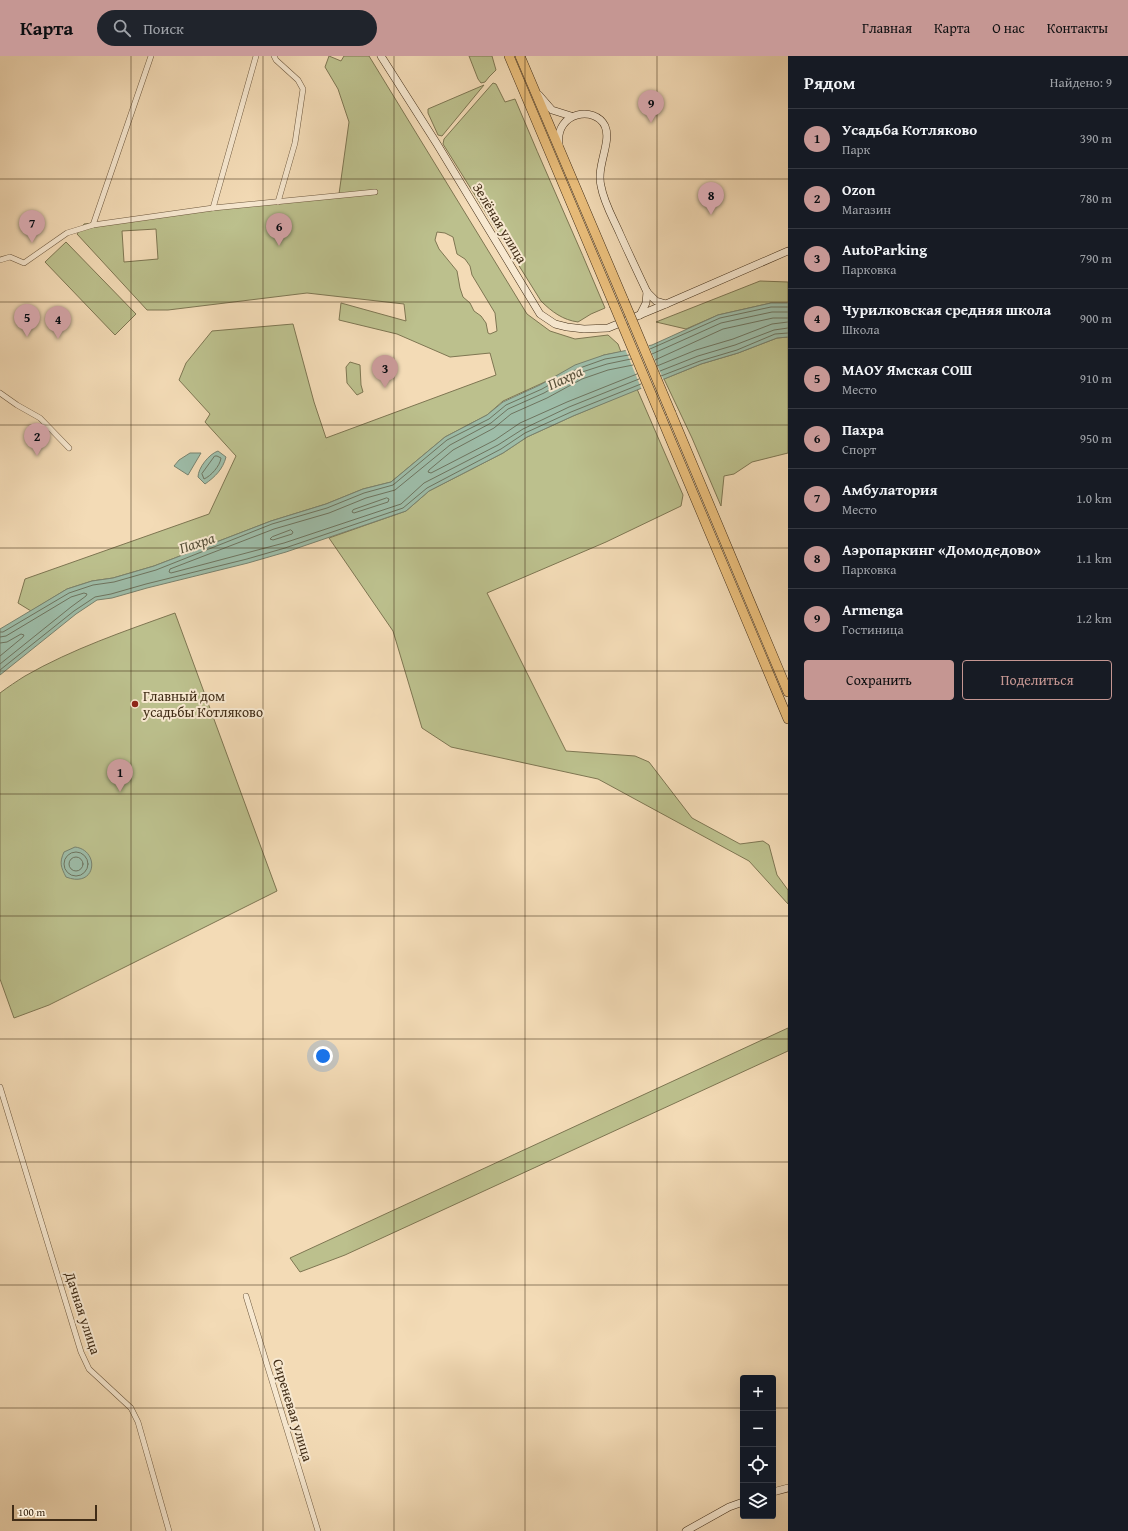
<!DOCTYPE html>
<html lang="ru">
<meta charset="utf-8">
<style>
body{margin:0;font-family:"Gentium Book Plus",serif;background:#20242c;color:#f1f3f6}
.controls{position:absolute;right:12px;bottom:12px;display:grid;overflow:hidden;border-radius:4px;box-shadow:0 4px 16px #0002}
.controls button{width:36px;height:36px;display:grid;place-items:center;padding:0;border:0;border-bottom:1px solid #363941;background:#171b24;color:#f1f3f6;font:20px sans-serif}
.scale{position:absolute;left:12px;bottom:10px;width:85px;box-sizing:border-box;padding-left:4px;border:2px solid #402c16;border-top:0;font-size:11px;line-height:14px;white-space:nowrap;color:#402c16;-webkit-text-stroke:3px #f7e8d0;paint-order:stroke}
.you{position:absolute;left:323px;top:1000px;width:14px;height:14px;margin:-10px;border:3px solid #fff;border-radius:50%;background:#1a73e8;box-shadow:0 0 0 6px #1a73e833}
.badge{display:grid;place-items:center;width:26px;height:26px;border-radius:50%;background:#c59692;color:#111;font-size:13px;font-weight:700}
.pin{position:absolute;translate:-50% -33px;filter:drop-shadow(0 1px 2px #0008)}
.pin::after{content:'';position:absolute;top:21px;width:14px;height:12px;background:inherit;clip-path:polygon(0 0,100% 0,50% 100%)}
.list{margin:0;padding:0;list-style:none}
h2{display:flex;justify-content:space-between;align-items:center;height:52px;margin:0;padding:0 16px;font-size:17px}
h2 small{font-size:13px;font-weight:400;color:#9ea1a6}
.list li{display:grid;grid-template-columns:26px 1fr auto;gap:12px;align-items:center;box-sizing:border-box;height:60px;padding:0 16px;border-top:1px solid #363941}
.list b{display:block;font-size:15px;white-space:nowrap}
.list p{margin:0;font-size:13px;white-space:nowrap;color:#9ea1a6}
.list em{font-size:13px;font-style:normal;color:#9ea1a6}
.actions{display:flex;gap:8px;padding:12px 16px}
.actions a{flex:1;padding:9px 0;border:1px solid #c59692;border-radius:4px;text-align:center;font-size:14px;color:#c59692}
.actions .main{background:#c59692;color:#111}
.icon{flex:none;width:22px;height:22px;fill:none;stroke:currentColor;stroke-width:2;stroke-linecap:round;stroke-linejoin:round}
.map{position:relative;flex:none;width:788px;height:1475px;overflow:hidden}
header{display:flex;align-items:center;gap:24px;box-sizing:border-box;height:56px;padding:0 20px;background:#c59692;color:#111}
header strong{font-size:19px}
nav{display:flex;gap:22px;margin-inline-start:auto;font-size:14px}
.search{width:280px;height:36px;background:#20242c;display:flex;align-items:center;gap:10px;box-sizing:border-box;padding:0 14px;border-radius:22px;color:#9ea1a6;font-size:15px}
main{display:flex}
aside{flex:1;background:#171b24}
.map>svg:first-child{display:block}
</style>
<header>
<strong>Карта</strong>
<div class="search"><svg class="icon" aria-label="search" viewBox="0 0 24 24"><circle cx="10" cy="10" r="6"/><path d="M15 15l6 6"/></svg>Поиск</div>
<nav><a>Главная</a><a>Карта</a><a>О нас</a><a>Контакты</a></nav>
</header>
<main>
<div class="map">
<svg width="788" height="1475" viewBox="0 0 788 1475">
<rect width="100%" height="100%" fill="#f3dbb6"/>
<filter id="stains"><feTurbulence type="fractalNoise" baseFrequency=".005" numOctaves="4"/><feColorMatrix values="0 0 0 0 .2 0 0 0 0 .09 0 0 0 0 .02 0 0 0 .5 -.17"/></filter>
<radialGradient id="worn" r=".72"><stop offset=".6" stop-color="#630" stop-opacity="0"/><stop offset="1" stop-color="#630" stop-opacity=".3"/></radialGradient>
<g fill="#bcc08d" stroke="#7e7652" fill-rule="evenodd">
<path d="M329 0 341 5 344 0H369L527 258 550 275 575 283 608 279 618 288 621 296 604 299 503 345 487 359 445 381 391 426 363 433 326 448 271 465 154 510 113 522 92 525 67 533 31 555 18 547 25 523 209 458 236 400 205 366 210 358 179 324 186 307 212 275 293 268 314 346 326 382 496 319 490 297 450 301 397 278 339 264 341 247 406 265 404 248 307 237 168 254H147L77 178 84 168 339 138 349 66 338 33 325 11ZM156 173 158 203 124 206 122 175ZM437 176 445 177 453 181 457 198 465 203 470 210 472 219 495 257 497 275 490 278 488 277 486 267 481 260 474 255 470 247 463 241 460 232 457 215 439 193 435 184Z"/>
<path d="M469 0H492L496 14 489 21 485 26 481 27 478 23Z"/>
<path d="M493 27 496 28 505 46 515 43C544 113 576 182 605 252L591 258 578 266C563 264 552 256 541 245L443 88 444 83Z"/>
<path d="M484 29 442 80 438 79 428 57V53Z"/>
<path d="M66 186 136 258 115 279 45 206Z"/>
<path d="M760 225 788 226V247H771L718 259 686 273 656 266Z"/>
<path d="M788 281V397L752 406 734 418 724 420 721 450 692 382 664 323 701 308 738 297 777 282Z"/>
<path d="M350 306 360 309 361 329 363 336 357 339 347 327 346 311Z"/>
<path d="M637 333 683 439 681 450 606 486 487 537 566 695 635 700 649 706 692 762 740 788 763 785 769 789 777 819 788 834V848L749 805 598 723 451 691 422 672 393 575 329 482 406 455 429 435 503 397 527 381 573 360Z"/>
<path d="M175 557 277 835 49 949 14 962 0 923V637C8 631 17 625 25 620 72 593 125 575 175 557Z"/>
<path d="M788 972V995L345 1199 300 1216 290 1202Z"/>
</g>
<g fill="#9dbca8" stroke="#78826e">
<path d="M771 247H788V281L777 282 738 297 701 308 573 360 527 381 503 397 429 435 406 455 286 496 248 507 147 532 112 542 97 544 76 558 0 619V573L67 533 92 525 113 522 154 510 271 465 326 448 363 433 391 426 445 381 487 359 503 346 540 329 575 309 604 299 652 289 718 259Z"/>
<path d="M218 395 226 401C223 413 215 421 205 428L198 421C198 412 209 398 218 395Z"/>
<path d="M190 397H201L188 419 174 410 179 404Z"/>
<path d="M75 791C100 794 97 833 66 821 61 811 59 807 64 796Z"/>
</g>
<path fill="#f3dbb6" d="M648 288 664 325 642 334 625 293Z"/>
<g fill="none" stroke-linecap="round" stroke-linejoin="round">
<g stroke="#6e745f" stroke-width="1">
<path d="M650 293 720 262 771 251H788"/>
<path d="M652 298 721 267 772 256H788"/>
<path d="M631 303 607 308 579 317 544 337 508 353 491 367 450 389 395 434 366 442 329 457 274 473 170 513 169 516 171 517 284 487 401 448 424 427 498 389 523 373 569 351 639 323"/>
<path d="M655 304 723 273 773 262H788"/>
<path d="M633 309 608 314 582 323 547 342 511 358 494 372 453 394 429 414 428 416 431 417 495 384 520 367 567 346 637 318"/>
<path d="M657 310 696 294 733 283 772 268 788 266"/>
<path d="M660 315 698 300 735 289 774 274 788 272"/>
<path d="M661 320 700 305 737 294 775 278 788 277"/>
<path d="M215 400H217L221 402C220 410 211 420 204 423L202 418Z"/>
<path d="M387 442 389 443 388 446 354 457 352 456 353 454Z"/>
<path d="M291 474 293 476 292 478 273 484 270 483 272 481Z"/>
<path d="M0 576H3L69 537 93 529 114 526 156 514 272 468 327 452 364 437 393 429 447 384 489 363 506 349 542 333 577 313 605 303 629 299"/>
<path d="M0 581 6 580 71 541 84 537 87 538 86 540 71 551 0 608"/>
<path d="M0 587 7 586 21 578 24 579 23 581 0 600"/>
<path d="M0 614 74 555 95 541 111 538 146 528 247 503 285 492 403 452 427 432 501 393 525 377 571 356 641 328"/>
<circle cx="76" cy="808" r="12"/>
<circle cx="76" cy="808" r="7"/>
</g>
<defs>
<g id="street">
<path d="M274 0 276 4 298 24 303 33 295 87 278 146"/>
<path d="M213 152 256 0"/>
<path d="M93 169 151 0"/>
<path d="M0 204 10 201 24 207 67 177 93 169 213 152 375 136"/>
<path d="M0 337 17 349 40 362 69 392"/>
<path d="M0 1031 81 1296 89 1313 131 1352 138 1366 169 1475"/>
<path d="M246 1240 318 1475"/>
</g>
<g id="secondary">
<path d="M381 0 437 88 540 258 555 268 567 271 584 273 608 272 666 248 788 195"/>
<path d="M539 39 552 54 571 60"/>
<path d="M559 88C555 56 595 49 605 70 612 86 596 110 601 130 604 147 613 162 620 178 629 198 638 217 647 236L656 245 666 248"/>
<path d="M640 259 646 247 647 236"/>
<path d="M773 1436 788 1432"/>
<path d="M686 1475 729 1451 743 1446"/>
</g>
<g id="highway">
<path d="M509 0 614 249"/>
<path d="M520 0 624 245"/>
<path d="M671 357 788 636"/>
<path d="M661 361 788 663"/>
</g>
</defs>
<use href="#street" stroke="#6d583e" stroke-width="6"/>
<use href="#secondary" stroke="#402c16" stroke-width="8"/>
<use href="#highway" stroke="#402c16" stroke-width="10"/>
<use href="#street" stroke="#f7e8d0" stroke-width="5"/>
<use href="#secondary" stroke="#f7e8d0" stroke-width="7"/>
<use href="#highway" stroke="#eabe7b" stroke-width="9"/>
<defs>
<g id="highway-bridge">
<path d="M624 245 671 357"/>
<path d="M614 249 661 361"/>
</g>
</defs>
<use href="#highway-bridge" stroke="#402c16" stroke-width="10" stroke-linecap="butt"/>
<use href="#highway-bridge" stroke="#eabe7b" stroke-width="9"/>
</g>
<path fill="none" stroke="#402c16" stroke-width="1" stroke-opacity="0.55" d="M131 0V1475M263 0V1475M394 0V1475M525 0V1475M657 0V1475M0 123H788M0 246H788M0 369H788M0 492H788M0 615H788M0 738H788M0 860H788M0 983H788M0 1106H788M0 1229H788M0 1352H743M773 1352H788"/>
<circle fill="#8f2418" stroke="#f7e8d0" stroke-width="1.5" cx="135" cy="648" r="4"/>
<g text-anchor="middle" stroke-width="4" stroke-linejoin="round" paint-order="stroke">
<g font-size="14" fill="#402c16" stroke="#f7e8d0">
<text transform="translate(500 167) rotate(59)" y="5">Зелёная улица</text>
<text transform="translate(83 1257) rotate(72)" y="5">Дачная улица</text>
<text transform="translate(293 1354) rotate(73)" y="5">Сиреневая улица</text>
</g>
<g font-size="14" fill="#402c16" stroke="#f7e8d0" text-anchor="start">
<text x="143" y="645">Главный дом<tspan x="143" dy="16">усадьбы Котляково</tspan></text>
</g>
<g font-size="15" font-style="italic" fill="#57503a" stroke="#f7e8d0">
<text transform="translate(565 322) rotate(-25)" y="5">Пахра</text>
<text transform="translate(197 487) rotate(-18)" y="5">Пахра</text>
</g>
</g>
<rect width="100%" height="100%" filter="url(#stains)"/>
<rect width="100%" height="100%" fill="url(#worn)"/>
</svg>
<div class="controls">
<button>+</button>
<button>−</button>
<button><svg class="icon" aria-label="locate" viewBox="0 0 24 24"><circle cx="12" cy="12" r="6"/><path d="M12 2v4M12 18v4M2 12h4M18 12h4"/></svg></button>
<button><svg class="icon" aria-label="layers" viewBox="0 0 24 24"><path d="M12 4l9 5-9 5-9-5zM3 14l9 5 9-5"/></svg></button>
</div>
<div class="scale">100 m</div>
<div class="you"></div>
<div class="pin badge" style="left:120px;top:736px">1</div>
<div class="pin badge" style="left:37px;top:400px">2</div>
<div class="pin badge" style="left:385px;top:332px">3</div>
<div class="pin badge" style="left:58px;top:283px">4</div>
<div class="pin badge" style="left:27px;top:281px">5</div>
<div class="pin badge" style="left:279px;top:190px">6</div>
<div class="pin badge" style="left:32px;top:187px">7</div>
<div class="pin badge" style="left:711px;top:159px">8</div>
<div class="pin badge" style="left:651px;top:67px">9</div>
</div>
<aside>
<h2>Рядом<small>Найдено: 9</small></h2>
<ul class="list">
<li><span class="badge">1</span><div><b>Усадьба Котляково</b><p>Парк</p></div><em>390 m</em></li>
<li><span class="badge">2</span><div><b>Ozon</b><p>Магазин</p></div><em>780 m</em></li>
<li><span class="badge">3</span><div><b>AutoParking</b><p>Парковка</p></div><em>790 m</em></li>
<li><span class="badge">4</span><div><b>Чурилковская средняя школа</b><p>Школа</p></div><em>900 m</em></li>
<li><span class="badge">5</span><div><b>МАОУ Ямская СОШ</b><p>Место</p></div><em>910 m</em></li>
<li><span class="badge">6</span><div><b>Пахра</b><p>Спорт</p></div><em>950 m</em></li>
<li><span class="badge">7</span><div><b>Амбулатория</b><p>Место</p></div><em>1.0 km</em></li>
<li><span class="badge">8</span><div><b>Аэропаркинг «Домодедово»</b><p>Парковка</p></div><em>1.1 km</em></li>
<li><span class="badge">9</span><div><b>Armenga</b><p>Гостиница</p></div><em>1.2 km</em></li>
</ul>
<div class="actions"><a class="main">Сохранить</a><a>Поделиться</a></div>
</aside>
</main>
